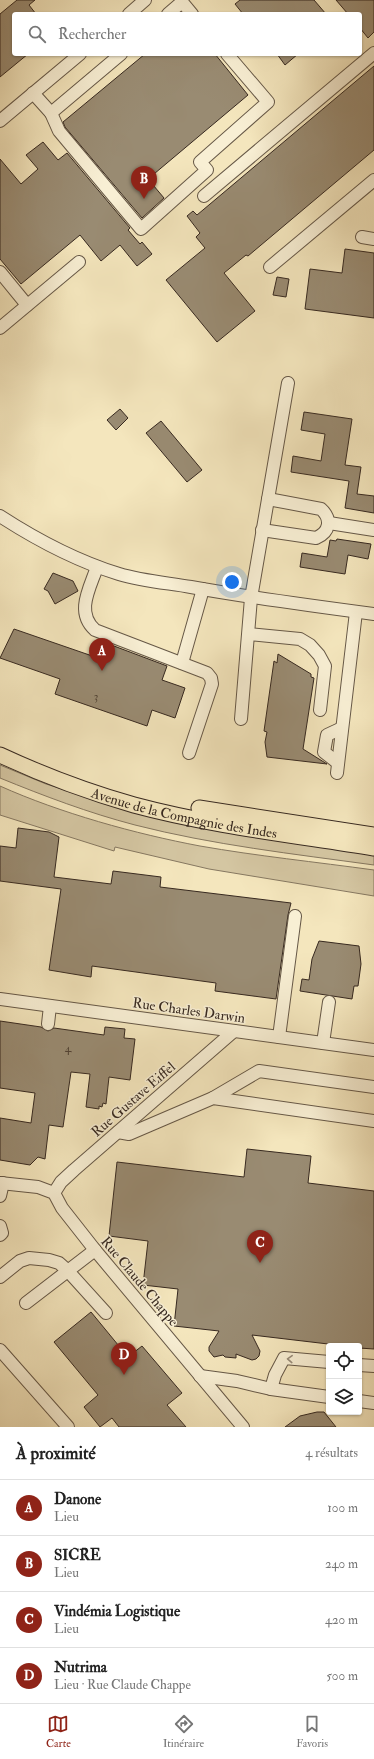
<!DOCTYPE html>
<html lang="fr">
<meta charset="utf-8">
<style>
body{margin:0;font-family:"IM FELL Double Pica",serif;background:#f6f6f6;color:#222}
.controls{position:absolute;right:12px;bottom:12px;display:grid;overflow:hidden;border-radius:4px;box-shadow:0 1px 3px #0004}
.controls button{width:36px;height:36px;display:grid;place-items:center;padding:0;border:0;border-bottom:1px solid #e0e0e0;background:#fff;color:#222;font:20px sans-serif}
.you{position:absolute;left:232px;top:582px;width:14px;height:14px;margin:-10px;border:3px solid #fff;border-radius:50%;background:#1a73e8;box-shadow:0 0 0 6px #1a73e833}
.badge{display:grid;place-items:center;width:26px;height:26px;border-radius:50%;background:#8f2418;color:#fff;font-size:13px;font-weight:700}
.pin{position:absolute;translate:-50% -33px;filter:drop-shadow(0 1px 2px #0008)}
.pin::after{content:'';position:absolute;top:21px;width:14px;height:12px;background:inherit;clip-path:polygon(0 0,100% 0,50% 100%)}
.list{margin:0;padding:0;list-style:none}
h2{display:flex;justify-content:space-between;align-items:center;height:52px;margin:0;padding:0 16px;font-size:17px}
h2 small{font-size:13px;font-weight:400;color:#767676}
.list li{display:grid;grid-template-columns:26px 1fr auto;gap:12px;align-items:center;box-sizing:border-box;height:56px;padding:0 16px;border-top:1px solid #e0e0e0}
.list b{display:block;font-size:15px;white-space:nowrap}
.list p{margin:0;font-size:13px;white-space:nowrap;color:#767676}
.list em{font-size:13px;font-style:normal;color:#767676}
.icon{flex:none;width:22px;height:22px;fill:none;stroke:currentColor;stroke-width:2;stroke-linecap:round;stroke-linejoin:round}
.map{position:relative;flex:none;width:374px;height:1427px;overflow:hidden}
.search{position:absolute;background:#fff;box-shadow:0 1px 3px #0004;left:12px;right:12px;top:12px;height:44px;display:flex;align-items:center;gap:10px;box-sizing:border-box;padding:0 14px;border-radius:4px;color:#767676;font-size:15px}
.sheet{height:276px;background:#fff}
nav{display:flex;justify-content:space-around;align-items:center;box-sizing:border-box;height:56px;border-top:1px solid #e0e0e0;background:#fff;font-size:11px;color:#767676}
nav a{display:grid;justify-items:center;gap:2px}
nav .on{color:#8f2418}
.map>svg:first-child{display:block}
</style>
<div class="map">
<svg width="374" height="1427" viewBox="0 0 374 1427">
<rect width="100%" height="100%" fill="#f4e6bd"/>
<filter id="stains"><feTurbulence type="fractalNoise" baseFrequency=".005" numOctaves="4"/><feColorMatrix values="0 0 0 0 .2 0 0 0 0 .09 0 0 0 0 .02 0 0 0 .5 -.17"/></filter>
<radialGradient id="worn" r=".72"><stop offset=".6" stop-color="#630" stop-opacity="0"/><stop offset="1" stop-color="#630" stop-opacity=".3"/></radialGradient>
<g fill="#d4c6a2" stroke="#867861">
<path d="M0 765 46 784 129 810 374 854V865C294 854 213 845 135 825 89 813 44 796 0 778Z"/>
<path d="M0 786C60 813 136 834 200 846 257 856 316 862 374 870V896L209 869 115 847 114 851 0 815Z"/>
</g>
<g fill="#998b72" stroke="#372920">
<path d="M17 0H35L29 5 36 14H14V54H28L0 77V14Z"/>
<path d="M240 0H314L326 14H243L235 4Z"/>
<path d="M336 0H374V32L368 38 360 28V14H348Z"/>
<path d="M145 54H215L248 95 148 179 164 198 142 218 65 127 63 122Z"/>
<path d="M277 54H298L285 65Z"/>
<path d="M374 66V150L248 256 246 255 224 273 255 311 217 342 166 280 205 248 196 237 200 233 187 216 193 211 197 215Z"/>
<path d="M43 142 58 160 67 153 130 228 128 230 140 244 142 242 152 254 137 266 120 245 101 261 80 235 21 284 0 259V159L21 184 38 169 26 155Z"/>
<path d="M345 249 374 253V318L305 309 310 269 342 273Z"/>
<path d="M277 277 289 279 286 297 273 295Z"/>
<path d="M120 409 128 418 116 430 107 420Z"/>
<path d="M304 412 352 419 345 465 361 467 357 494 374 496V513L345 508 349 481 291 472 293 456 321 461 325 434 301 430Z"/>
<path d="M161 421 202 470 187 482 146 433Z"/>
<path d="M337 539 371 544 368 559 348 555 345 574 300 567 302 553 327 557 330 540 336 541Z"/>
<path d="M53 573 73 581 78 591 55 604 48 591 44 589Z"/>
<path d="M14 629 101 659 106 643 167 666 162 680 185 688 175 718 152 710 147 726 55 694 60 679 0 658Z"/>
<path d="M278 654 311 674V677L314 678 303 749 327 764 267 757 265 742 267 732 264 731 274 661 277 663Z"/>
<path d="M18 828 49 832 59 837 54 877 111 884 113 871 161 877 160 887 291 903 288 915 276 999 215 991 216 983 92 966 91 977 49 970 61 889 0 881V846L16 848Z"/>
<path d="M319 941 359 946 361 964 358 986H354L352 999 300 991 302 979 309 980 312 959Z"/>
<path d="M0 1021 41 1027 48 1031 54 1028 104 1035 105 1027 125 1029 124 1038 135 1039 130 1080 109 1077 106 1104 103 1103 102 1107 99 1106V1109L86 1107 90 1074 71 1072 63 1127 49 1125 45 1159 38 1157 30 1165 0 1160V1118L31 1123 35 1093 0 1088Z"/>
<path d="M247 1149 311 1156 308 1183 374 1191V1349L359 1348V1346H345L252 1335 260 1351 259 1356 256 1359 252 1360 236 1354V1358L225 1357 223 1355 214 1357 209 1351V1347L219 1331 174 1326 178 1289 143 1285 148 1241 109 1236 117 1162 244 1177Z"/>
<path d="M91 1312 128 1357 142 1346 182 1393 167 1405 186 1427H119L112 1418 100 1427 84 1407 98 1395 54 1342Z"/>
<path d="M317 1412H324L336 1427H285L300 1416Z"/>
</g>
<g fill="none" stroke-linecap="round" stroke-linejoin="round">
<defs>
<g id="minor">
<path d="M129 14 145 0"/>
<path d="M168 14 182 2 192 14"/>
<path d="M33 93 51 113 121 54"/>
<path d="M51 113 59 131 141 229 207 170 200 162 268 102 227 54"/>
<path d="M0 121 80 54"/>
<path d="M204 196 374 53"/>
<path d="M362 237 374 239"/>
<path d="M270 267 374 180"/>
<path d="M0 272 27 305"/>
<path d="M0 328 79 262"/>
<path d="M0 516C37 540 77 561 119 574 142 581 168 583 191 587 252 598 313 606 374 614"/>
<path d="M329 523 374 530"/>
<path d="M262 530 316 538C330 532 332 519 321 509L268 499"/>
<path d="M97 567C90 588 75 612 95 630L207 673 211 678 212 684 189 753"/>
<path d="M249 634 300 639 310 645 319 655 325 666 320 710"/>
<path d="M182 663 203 589"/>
<path d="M241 719 251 598 288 383"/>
<path d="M338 763 324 752 327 735 342 728"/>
<path d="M337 773 356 612"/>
<path d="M0 999 374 1050"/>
<path d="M48 1024 50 1006"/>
<path d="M279 1037 295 916"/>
<path d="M323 1043 329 1002"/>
<path d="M213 1098 259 1071 374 1087"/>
<path d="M118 1132 129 1134 213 1098 374 1121"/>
<path d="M0 1183 38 1187 54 1193 62 1208 95 1250 243 1427"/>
<path d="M54 1193 61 1182 74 1170 234 1031"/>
<path d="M0 1196 3 1183"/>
<path d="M0 1226 2 1233 0 1235"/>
<path d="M0 1277 20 1261 29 1258 49 1260 59 1263 68 1271 106 1313"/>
<path d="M26 1303 95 1250"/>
<path d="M0 1350 68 1427"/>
<path d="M359 1365 374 1366"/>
<path d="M200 1376 237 1381 271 1389 329 1397"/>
<path d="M271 1389 275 1375 284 1358 329 1362"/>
<path d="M359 1401 374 1403"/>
</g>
<g id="major">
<path id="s1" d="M0 755C43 775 88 792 134 805 212 826 294 835 374 848"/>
<path d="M199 808 374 835"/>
</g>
</defs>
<use href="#minor" stroke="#665847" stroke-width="14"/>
<use href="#major" stroke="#372920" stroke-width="17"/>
<use href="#minor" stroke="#f8efd4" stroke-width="12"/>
<use href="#major" stroke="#f4e6bd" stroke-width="15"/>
</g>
<defs><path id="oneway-chevron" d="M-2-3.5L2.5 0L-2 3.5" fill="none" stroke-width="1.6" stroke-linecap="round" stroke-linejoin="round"/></defs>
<use stroke="#988c7a" href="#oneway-chevron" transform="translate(290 1359) rotate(-177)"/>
<g text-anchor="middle" stroke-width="3" stroke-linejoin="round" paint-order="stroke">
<g font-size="12" fill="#504234">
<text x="96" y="700">3</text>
<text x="68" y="1052">4</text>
</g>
<g font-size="14" fill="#372920" stroke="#f8efd4">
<text dy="5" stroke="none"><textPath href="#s1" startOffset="194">Avenue de la Compagnie des Indes</textPath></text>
<text transform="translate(189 1010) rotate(8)" y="5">Rue Charles Darwin</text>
<text transform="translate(133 1099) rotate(-41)" y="5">Rue Gustave Eiffel</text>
<text transform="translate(140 1281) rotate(50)" y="5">Rue Claude Chappe</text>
</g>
</g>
<rect width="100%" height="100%" filter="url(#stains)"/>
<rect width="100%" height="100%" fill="url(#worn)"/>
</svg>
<div class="controls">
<button><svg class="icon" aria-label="locate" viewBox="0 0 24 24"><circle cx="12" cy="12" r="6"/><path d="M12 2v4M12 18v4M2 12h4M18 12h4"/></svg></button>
<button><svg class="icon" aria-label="layers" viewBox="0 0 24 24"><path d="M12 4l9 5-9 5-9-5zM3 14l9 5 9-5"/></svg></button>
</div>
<div class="you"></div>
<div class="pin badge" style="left:102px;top:671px">A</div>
<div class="pin badge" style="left:144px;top:199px">B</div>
<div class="pin badge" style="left:260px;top:1263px">C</div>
<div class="pin badge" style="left:124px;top:1375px">D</div>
<div class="search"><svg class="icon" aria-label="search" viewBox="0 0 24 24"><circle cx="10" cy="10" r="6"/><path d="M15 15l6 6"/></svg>Rechercher</div>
</div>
<section class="sheet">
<h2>À proximité<small>4 résultats</small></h2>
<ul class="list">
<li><span class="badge">A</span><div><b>Danone</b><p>Lieu</p></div><em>100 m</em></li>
<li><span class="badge">B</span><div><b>SICRE</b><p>Lieu</p></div><em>240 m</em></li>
<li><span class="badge">C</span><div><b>Vindémia Logistique</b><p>Lieu</p></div><em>420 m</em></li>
<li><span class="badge">D</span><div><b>Nutrima</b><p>Lieu · Rue Claude Chappe</p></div><em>500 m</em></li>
</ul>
</section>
<nav>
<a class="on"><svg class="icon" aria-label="map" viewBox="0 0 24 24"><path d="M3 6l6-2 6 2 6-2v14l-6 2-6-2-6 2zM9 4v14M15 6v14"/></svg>Carte</a>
<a><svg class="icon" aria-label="directions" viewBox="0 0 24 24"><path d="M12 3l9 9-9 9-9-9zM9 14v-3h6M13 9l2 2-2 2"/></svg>Itinéraire</a>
<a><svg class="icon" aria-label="saved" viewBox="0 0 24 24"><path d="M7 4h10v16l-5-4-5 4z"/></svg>Favoris</a>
</nav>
